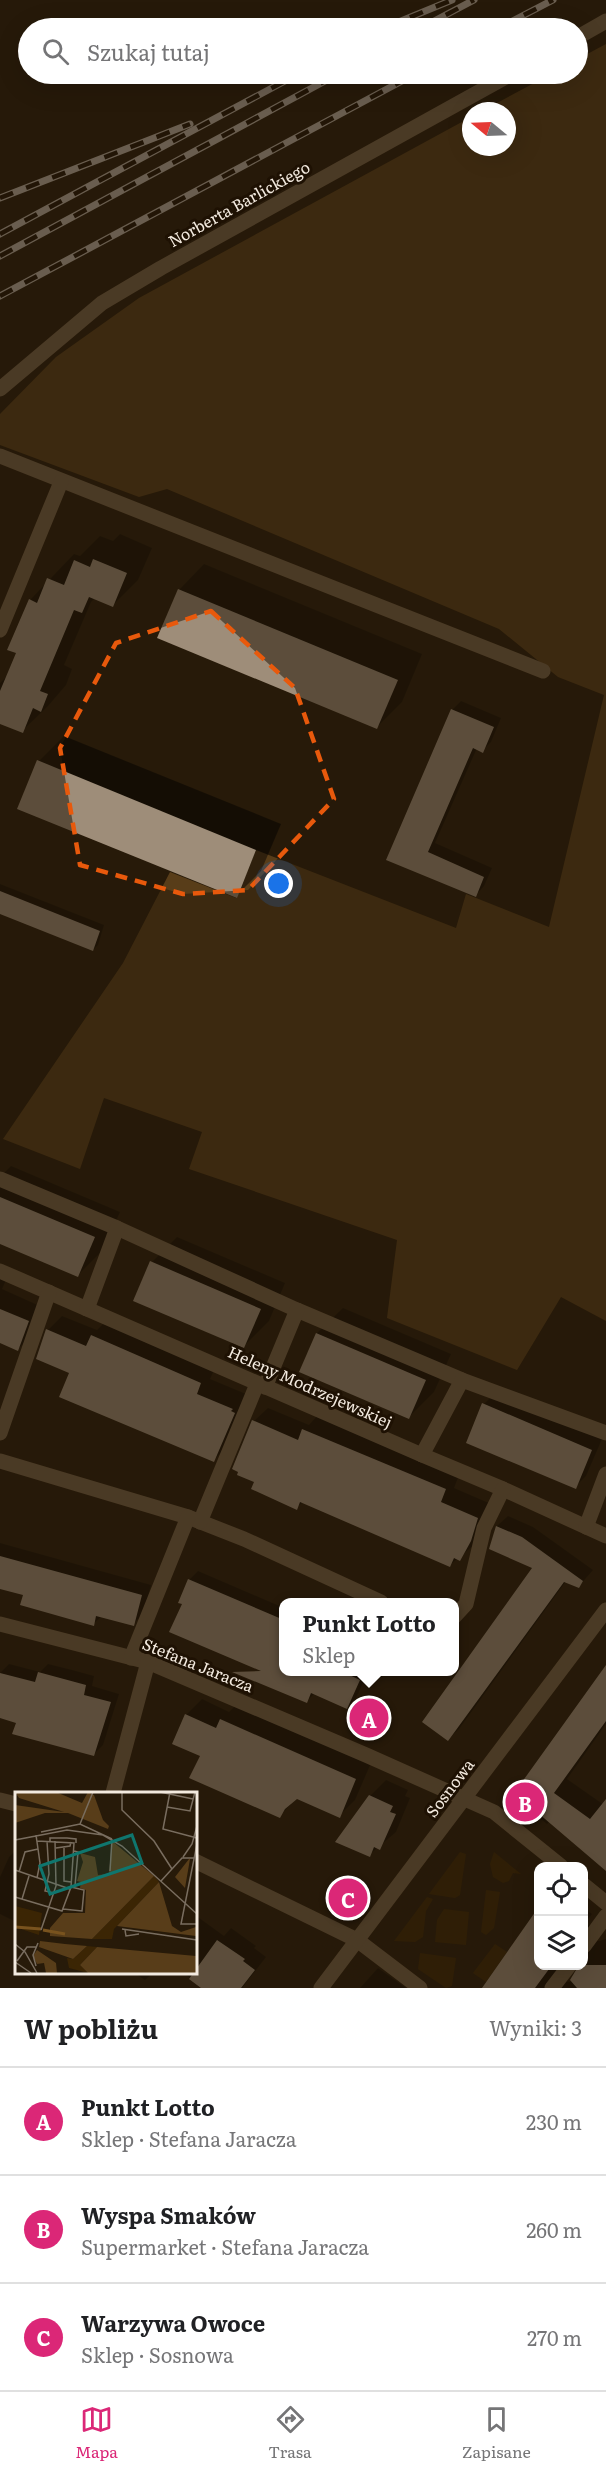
<!DOCTYPE html>
<html lang="pl">
<meta charset="utf-8">
<style>
body{margin:0;font-family:Literata,serif;background:#f6f6f6;color:#202124}
.controls{position:absolute;right:18px;bottom:18px;display:grid;overflow:hidden;border-radius:12px;box-shadow:0 6px 24px #0002}
.controls button{width:54px;height:54px;display:grid;place-items:center;padding:0;border:0;border-bottom:2px solid #e0e0e0;background:#fff;color:#202124;font:30px sans-serif}
.compass{position:absolute;left:462px;top:102px;width:54px;height:54px;border-radius:50%;background:#fff;box-shadow:0 6px 24px #0002;rotate:289deg}
.you{position:absolute;left:279px;top:884px;width:21px;height:21px;margin:-15px;border:4px solid #fff;border-radius:50%;background:#1a73e8;box-shadow:0 0 0 9px #1a73e833}
.badge{display:grid;place-items:center;width:39px;height:39px;border-radius:50%;background:#db2777;color:#fff;font-size:20px;font-weight:700}
.pin{position:absolute;translate:-50% -50%;border:3px solid #fff;box-shadow:0 2px 6px #0006}
.popup{position:absolute;left:279px;top:1598px;width:180px;height:78px;box-sizing:border-box;display:grid;place-content:center;border-radius:12px;background:#fff;filter:drop-shadow(0 2px 4px #0005);font-size:20px;white-space:nowrap;color:#757577}
.popup b{font-size:22px;color:#202124}
.popup::after{content:'';position:absolute;left:50%;top:100%;margin-left:-12px;border:12px solid transparent;border-top-color:#fff}
.list{margin:0;padding:0;list-style:none}
h2{display:flex;justify-content:space-between;align-items:center;height:78px;margin:0;padding:0 24px;font-size:26px}
h2 small{font-size:20px;font-weight:400;color:#757577}
.list li{display:grid;grid-template-columns:39px 1fr auto;gap:18px;align-items:center;box-sizing:border-box;height:108px;padding:0 24px;border-top:2px solid #e0e0e0}
.list b{display:block;font-size:22px;white-space:nowrap}
.list p{margin:0;font-size:20px;white-space:nowrap;color:#757577}
.list em{font-size:20px;font-style:normal;color:#757577}
.icon{flex:none;width:33px;height:33px;fill:none;stroke:currentColor;stroke-width:2;stroke-linecap:round;stroke-linejoin:round}
.map{position:relative;flex:none;width:606px;height:1988px;overflow:hidden}
.search{position:absolute;background:#fff;box-shadow:0 6px 24px #0002;left:18px;right:18px;top:18px;height:66px;display:flex;align-items:center;gap:15px;box-sizing:border-box;padding:0 21px;border-radius:33px;color:#757577;font-size:22px}
.sheet{height:402px;background:#fff}
nav{display:flex;justify-content:space-around;align-items:center;box-sizing:border-box;height:84px;border-top:2px solid #e0e0e0;background:#fff;font-size:16px;color:#757577}
nav a{display:grid;justify-items:center;gap:3px}
nav .on{color:#db2777}
.map>svg:first-child{display:block}
</style>
<div class="map">
<svg width="606" height="1988" viewBox="0 0 606 1988">
<rect width="100%" height="100%" fill="#271a09"/>
<g fill="#3b2504">
<path d="M460 1852 466 1854 460 1895 455 1898 429 1894Z"/>
<path d="M494 1852 521 1874 513 1873 509 1881 503 1883 493 1877 490 1864Z"/>
<path d="M486 1890 500 1892 494 1928 486 1935 481 1932Z"/>
<path d="M427 1897 433 1899 426 1911 423 1937 415 1942 394 1941Z"/>
<path d="M444 1909 469 1912 466 1945 435 1942 437 1920Z"/>
<path d="M495 1944 507 1952 486 1982 473 1973Z"/>
<path d="M420 1953 456 1958 452 1986 446 1988 418 1969Z"/>
</g>
<path fill="#583d19" d="M606 44V1321L561 1297 517 1370 387 1318 397 1240 189 1169 202 1132 104 1098 80 1169 3 1139 123 963 170 872 236 898 256 850 456 928 466 894 549 927 604 695 558 677 499 629 167 489 139 497 0 445V414L56 357 139 298 471 117V147H507V111H482L551 74H578V59Z"/>
<g fill="#0007">
<path d="M120 534 152 548 138 580 113 605 95 598 91 602 64 665 72 669 66 685 48 706 22 731 0 722V683L9 674 18 652 30 600 74 554 80 556 100 536 113 541Z"/>
<path d="M204 564 422 654 402 702 377 727 179 590Z"/>
<path d="M461 701 501 718 491 742 482 751 477 748 435 843 492 868 484 886 476 895 388 859 452 710Z"/>
<path d="M64 736 281 824 261 871 236 896 39 761Z"/>
<path d="M0 884 104 925 98 945 93 950 0 913Z"/>
<path d="M11 1166 120 1212 103 1250 78 1275 0 1242V1177Z"/>
<path d="M177 1237 285 1283 269 1321 243 1347 152 1262Z"/>
<path d="M0 1277 6 1280 2 1289 42 1307 32 1335 18 1349 0 1342Z"/>
<path d="M343 1308 451 1354 434 1392 409 1417 301 1371 317 1333Z"/>
<path d="M62 1316 97 1330 106 1321 215 1368 210 1379 246 1394 228 1445 214 1460 48 1330Z"/>
<path d="M495 1393 602 1439 586 1476 575 1487 484 1404Z"/>
<path d="M268 1408 309 1425 317 1416 459 1475 454 1488 491 1504 474 1545 450 1565 303 1502 296 1508 256 1481 254 1421Z"/>
<path d="M508 1516 533 1527 593 1570 579 1586 566 1581 459 1729 448 1739 535 1567 491 1548 497 1526Z"/>
<path d="M0 1543 151 1585 143 1614 133 1624 102 1616 93 1624 25 1594 0 1580Z"/>
<path d="M198 1571 284 1608V1672H368L356 1698 347 1707 315 1693 307 1701 268 1673 183 1603 189 1580Z"/>
<path d="M9 1664 40 1672 48 1664 72 1670 94 1676 92 1686 119 1694 103 1745 94 1754 17 1722 0 1704V1673Z"/>
<path d="M606 1668V1724L567 1779 604 1805 606 1803V1869L550 1821 547 1824 514 1796Z"/>
<path d="M202 1699 229 1712 237 1704 371 1763 355 1800 339 1816 297 1797 280 1816 186 1715Z"/>
<path d="M386 1780 408 1790 405 1796 410 1798 396 1832 369 1855 370 1796Z"/>
<path d="M16 1850V1922L0 1914V1877L9 1857Z"/>
<path d="M584 1908 592 1914 585 1923 590 1926 593 1939 599 1941 606 1939V1988H483L538 1910V1966H561L560 1981 570 1982 584 1966Z"/>
<path d="M195 1915 224 1936 231 1928 256 1946 254 1948 266 1957 242 1988H204L182 1972H195Z"/>
<path d="M378 1968 406 1988H360Z"/>
<path d="M133 1972H154L145 1980Z"/>
</g>
<g fill="#9e8d79">
<path d="M93 559 127 573 113 607 89 597 82 613 74 610 40 691 48 694 41 712 33 708 23 733 0 724V691L16 653 7 650 29 599 37 603 47 578 64 585 74 560 90 567Z"/>
<path d="M178 589 398 680 377 729 157 638Z"/>
<path d="M451 709 494 727 483 753 473 748 428 852 484 877 476 897 386 860Z"/>
<path d="M37 760 256 850 237 898 17 809Z"/>
<path d="M0 891 100 931 93 951 0 914Z"/>
<path d="M0 1197 95 1237 78 1277 0 1244Z"/>
<path d="M150 1261 261 1309 244 1348 133 1301Z"/>
<path d="M0 1309 29 1321 18 1351 0 1343Z"/>
<path d="M46 1329 86 1346 91 1335 201 1383 197 1394 233 1409 231 1411 235 1413 214 1462 59 1397 69 1373 36 1359Z"/>
<path d="M316 1333 426 1380 409 1419 299 1372Z"/>
<path d="M482 1403 592 1450 576 1489 466 1443Z"/>
<path d="M252 1420 298 1440 302 1429 446 1489 441 1502 478 1518 471 1541 460 1561 454 1558 450 1567 300 1502 297 1510 251 1489 254 1482 237 1475 238 1472 232 1469Z"/>
<path d="M496 1526 522 1537 583 1581 579 1588 564 1582 448 1741 422 1722 532 1568 489 1549Z"/>
<path d="M0 1556 142 1595 134 1626 96 1616 94 1626 20 1605 23 1595 0 1589Z"/>
<path d="M188 1579 284 1620V1671H341L360 1680 347 1709 311 1693 307 1703 232 1672 261 1671 169 1632 182 1604 178 1603Z"/>
<path d="M606 1665V1721L554 1793 590 1819 606 1799V1871L538 1813V1819L512 1796Z"/>
<path d="M38 1672 86 1685 84 1695 111 1702 94 1756 12 1734 16 1723 0 1718V1673L35 1682Z"/>
<path d="M185 1714 216 1728 220 1719 356 1779 340 1818 297 1799 285 1809 280 1818 189 1778 200 1756 172 1744Z"/>
<path d="M369 1795 393 1806 390 1812 396 1814 380 1850 374 1847 370 1857 335 1842Z"/>
<path d="M538 1908V1965H552L535 1988H482Z"/>
<path d="M217 1940 245 1959 243 1961 255 1970 241 1988H201L189 1979Z"/>
<path d="M579 1965H606V1988H577L570 1980Z"/>
</g>
<g fill="none" stroke-linecap="round" stroke-linejoin="round">
<g stroke="#776248" stroke-width="15">
<path d="M578 37 606 21"/>
<path d="M0 389 102 303 161 268 511 74"/>
<path d="M0 456 543 671"/>
<path d="M0 630 61 482"/>
<path d="M0 1179 117 1228 297 1310 462 1380 606 1433"/>
<path d="M0 1271 422 1455 503 1489 606 1536"/>
<path d="M87 1309 117 1228"/>
<path d="M265 1387 297 1310"/>
<path d="M0 1433 49 1292"/>
<path d="M422 1455 462 1380"/>
<path d="M0 1461 188 1517 244 1539 381 1602"/>
<path d="M200 1522 257 1384"/>
<path d="M586 1527 606 1474"/>
<path d="M454 1617 466 1604 484 1528 503 1489"/>
<path d="M0 1624 148 1662 366 1755 494 1812 561 1866"/>
<path d="M131 1658 188 1517"/>
<path d="M113 1793 148 1662"/>
<path d="M0 1800 16 1804"/>
<path d="M195 1861 357 1940 420 1988"/>
<path d="M584 1885 606 1903"/>
<path d="M584 1946 606 1916"/>
<path d="M321 1988 606 1610"/>
<path d="M552 1988 569 1966"/>
</g>
<defs>
<g id="rail">
<path d="M384 28 452 0"/>
<path d="M421 28 474 0"/>
<path d="M499 28 553 0"/>
<path d="M0 198 190 124"/>
<path d="M0 234 298 74"/>
<path d="M0 256 338 74"/>
<path d="M0 296 415 74"/>
</g>
</defs>
<use href="#rail" stroke="#bbb0a4" stroke-width="7"/>
<use href="#rail" stroke="#1e1103" stroke-width="4.5" stroke-dasharray="14" stroke-linecap="butt"/>
</g>
<path d="M0 0H606V1988H0ZM211 611 295 688 334 799 248 890 183 894 80 865 60 748 116 643Z" fill="#271a09" fill-opacity=".55" fill-rule="evenodd"/>
<path fill="none" stroke="#e8590c" stroke-width="4.5" stroke-dasharray="12 8" stroke-linejoin="round" d="M211 611 295 688 334 799 248 890 183 894 80 865 60 748 116 643Z"/>
<g text-anchor="middle" stroke-width="6" stroke-linejoin="round" paint-order="stroke">
<g font-size="16" fill="#f3eadf" stroke="#1e1103">
<text transform="translate(239 204) rotate(-29)" y="6">Norberta Barlickiego</text>
<text transform="translate(310 1387) rotate(24)" y="6">Heleny Modrzejewskiej</text>
<text transform="translate(198 1665) rotate(22)" y="6">Stefana Jaracza</text>
<text transform="translate(450 1788) rotate(-53)" y="6">Sosnowa</text>
</g>
</g>
<g transform="translate(15 1792)">
<rect width="182" height="182" fill="#271a09"/>
<path d="M139 84 144 90 99 137 97 147H77ZM0 114 27 121 24 143 0 135ZM72 154 82 155 65 173 73 181 54 176 52 166 58 167Z" fill="#3b2504"/>
<path d="M0 0H41L67 11 73 0 79 3 88 28 94 34 93 37 53 21H30L0 31V13L49 20 4 6ZM97 49 139 84 77 147 35 144V136L48 121H70L71 98 65 96 66 90 62 89 68 70 65 61 80 65 83 83 94 82ZM174 67H175L170 96 160 85ZM144 90 157 134 166 140 181 135V144L102 134ZM25 149 50 152 72 154 58 167 24 155ZM82 155 181 164V181H73L65 173ZM22 158 41 171 42 181H31L29 171 22 172 18 164Z" fill="#583d19"/>
<path fill="none" stroke="#79531e" stroke-width="3" d="M0 135 26 137M28 138 50 142"/>
<path fill="none" stroke="#796d5f" stroke-width="1.5" d="M107 0V18L139 49 157 77M145 0 178 7M155 0 148 37 182 46M152 15 175 19 180 0M65 32 78 0M26 40 65 32 97 47M21 43 25 71 22 86M0 48 52 38 88 43 107 54 182 122M32 49 34 82 30 99 39 101M35 49V46H52L61 47V51M182 52 166 132H182M41 56 55 54 56 50M49 56V89L56 90M168 65 177 52 182 34M0 78 55 97M95 79 97 47M4 80 10 60 23 57M146 89 167 66H179M57 94H60L63 60 59 59M0 105 47 119 56 95 59 51 22 49M7 107 14 84M48 117 67 119 69 98 56 95M107 137 182 148M26 138 41 94 40 49M110 138 111 144 124 142M0 152 10 160 22 181M2 169 12 155H22M0 170 16 181M21 174 18 163 23 151"/>
<path fill="#0f766e" fill-opacity="0.15" stroke="#0f766e" stroke-width="3" d="M117 43 127 71 35 102 25 74Z"/>
<rect width="182" height="182" fill="none" stroke="#f3eadf" stroke-width="3"/>
</g>
</svg>
<div class="controls">
<button><svg class="icon" aria-label="locate" viewBox="0 0 24 24"><circle cx="12" cy="12" r="6"/><path d="M12 2v4M12 18v4M2 12h4M18 12h4"/></svg></button>
<button><svg class="icon" aria-label="layers" viewBox="0 0 24 24"><path d="M12 4l9 5-9 5-9-5zM3 14l9 5 9-5"/></svg></button>
</div>
<svg class="compass" viewBox="-18 -18 36 36"><path d="M0-13l5 13h-10z" fill="#e53935"/><path d="M0 13l5-13h-10z" fill="#757577"/></svg>
<div class="you"></div>
<div class="pin badge" style="left:369px;top:1718px">A</div>
<div class="popup"><b>Punkt Lotto</b>Sklep</div>
<div class="pin badge" style="left:525px;top:1802px">B</div>
<div class="pin badge" style="left:348px;top:1898px">C</div>
<div class="search"><svg class="icon" aria-label="search" viewBox="0 0 24 24"><circle cx="10" cy="10" r="6"/><path d="M15 15l6 6"/></svg>Szukaj tutaj</div>
</div>
<section class="sheet">
<h2>W pobliżu<small>Wyniki: 3</small></h2>
<ul class="list">
<li><span class="badge">A</span><div><b>Punkt Lotto</b><p>Sklep · Stefana Jaracza</p></div><em>230 m</em></li>
<li><span class="badge">B</span><div><b>Wyspa Smaków</b><p>Supermarket · Stefana Jaracza</p></div><em>260 m</em></li>
<li><span class="badge">C</span><div><b>Warzywa Owoce</b><p>Sklep · Sosnowa</p></div><em>270 m</em></li>
</ul>
</section>
<nav>
<a class="on"><svg class="icon" aria-label="map" viewBox="0 0 24 24"><path d="M3 6l6-2 6 2 6-2v14l-6 2-6-2-6 2zM9 4v14M15 6v14"/></svg>Mapa</a>
<a><svg class="icon" aria-label="directions" viewBox="0 0 24 24"><path d="M12 3l9 9-9 9-9-9zM9 14v-3h6M13 9l2 2-2 2"/></svg>Trasa</a>
<a><svg class="icon" aria-label="saved" viewBox="0 0 24 24"><path d="M7 4h10v16l-5-4-5 4z"/></svg>Zapisane</a>
</nav>
